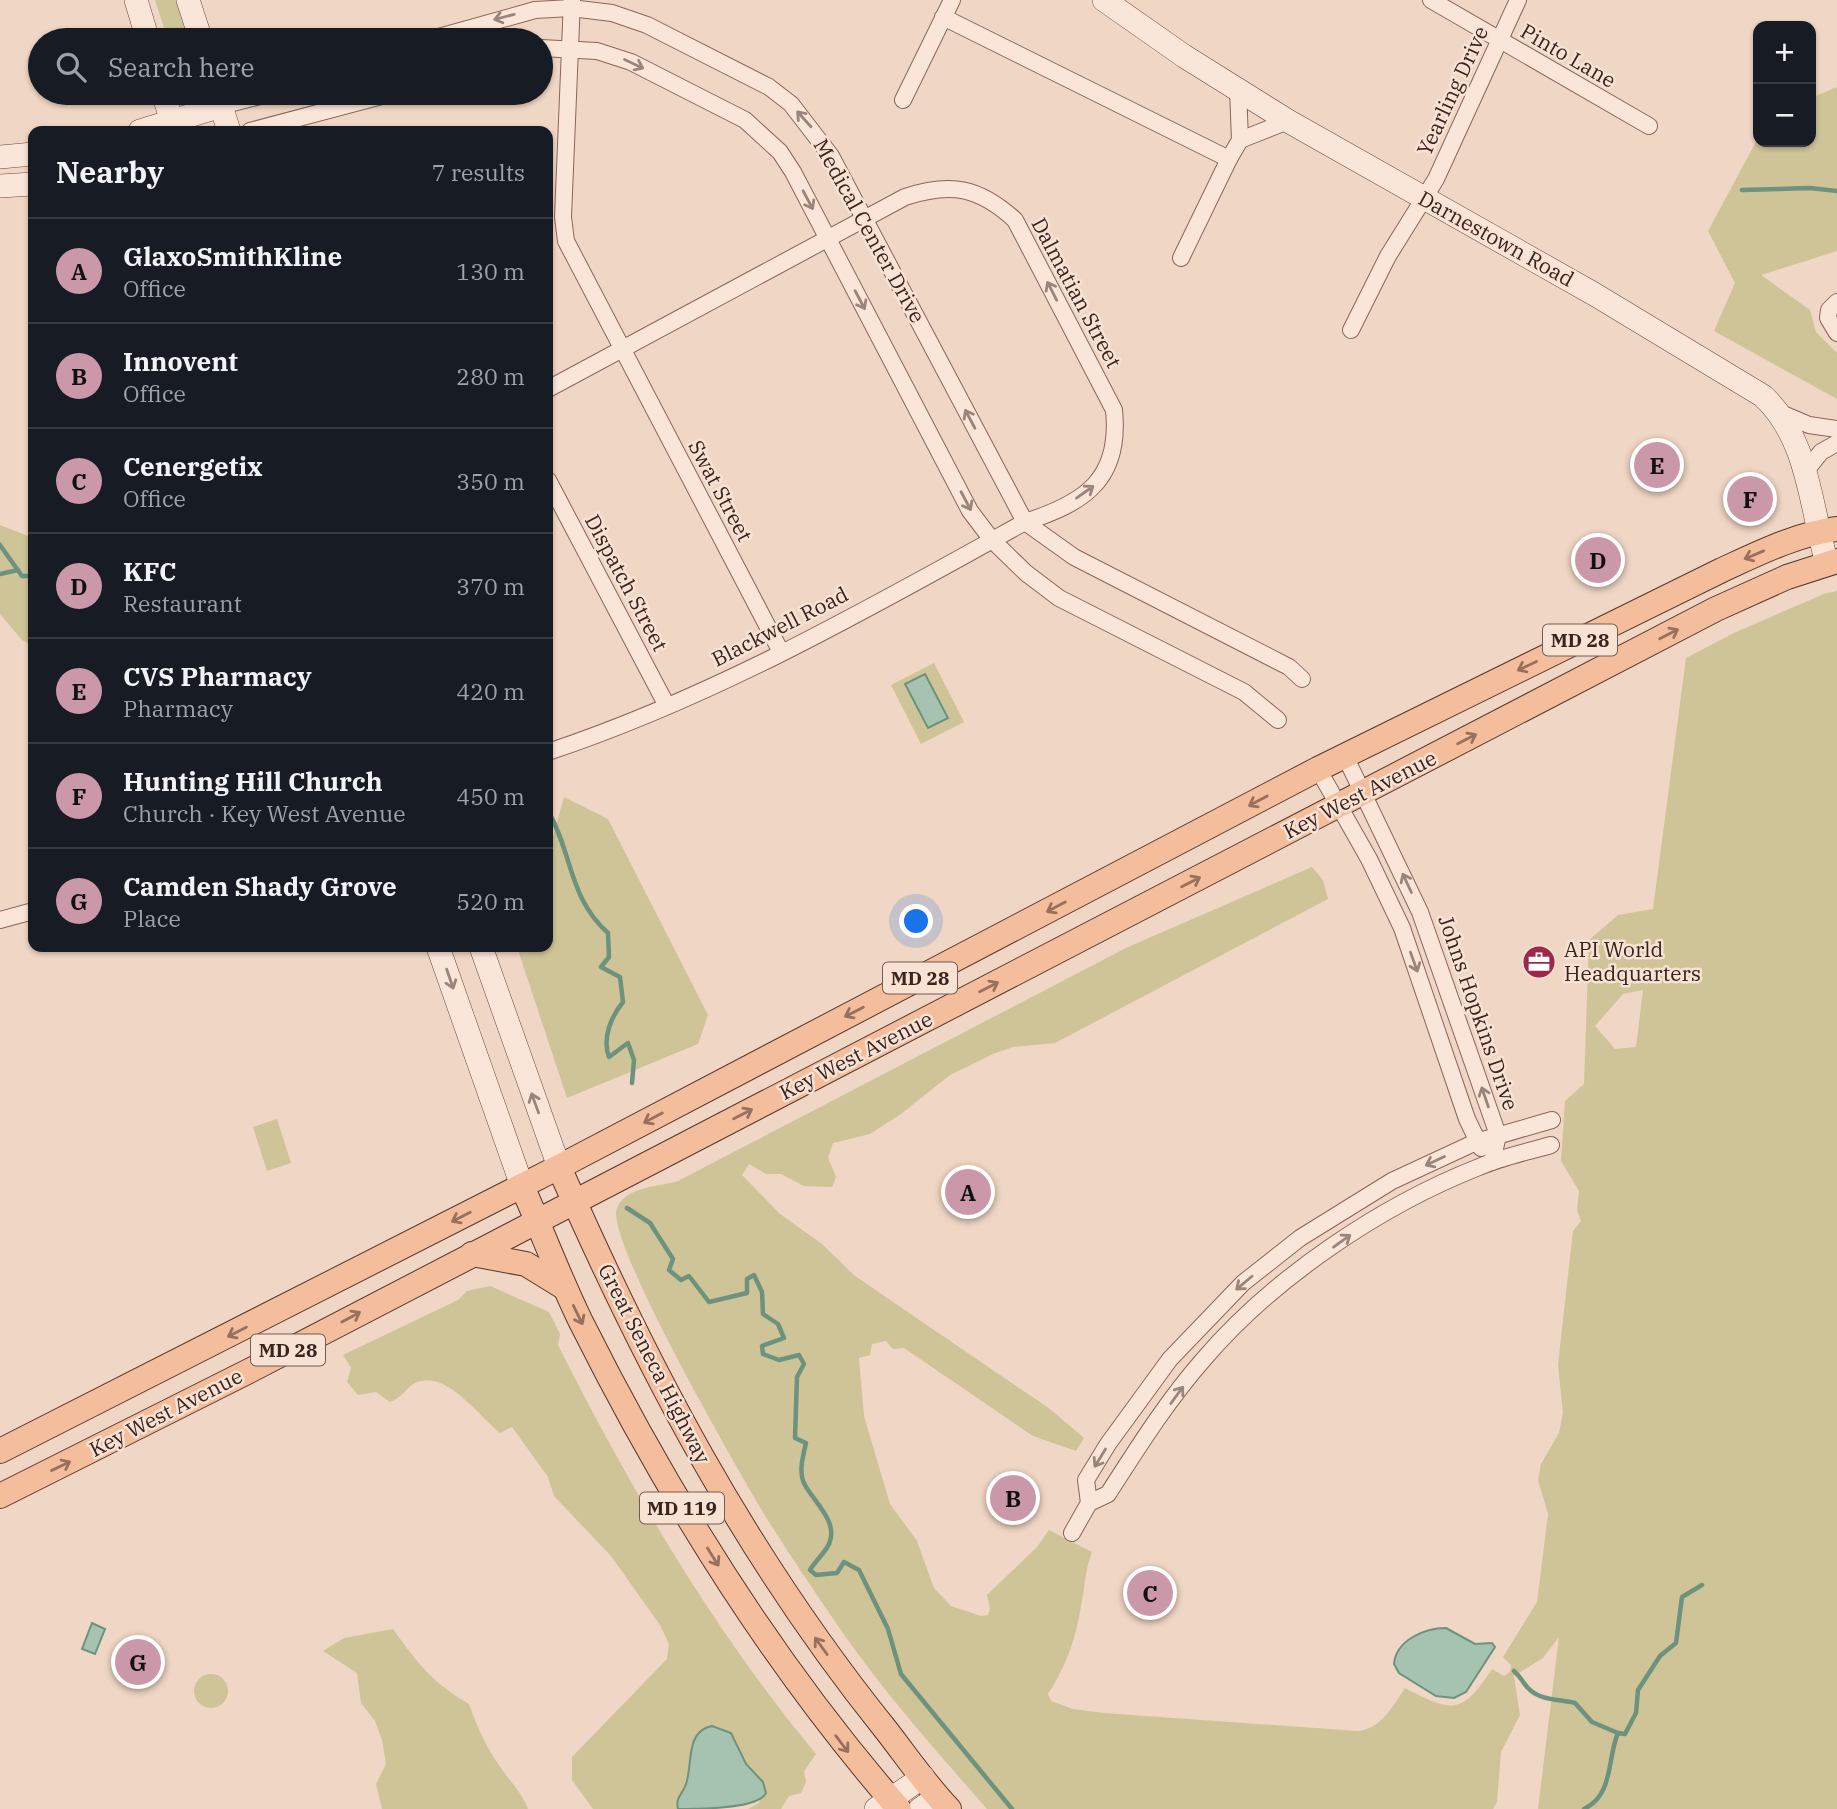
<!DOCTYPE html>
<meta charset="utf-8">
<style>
body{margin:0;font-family:"IBM Plex Serif",serif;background:#242831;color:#f1f3f6}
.controls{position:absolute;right:21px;top:21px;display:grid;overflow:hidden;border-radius:14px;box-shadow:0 2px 5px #0004}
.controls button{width:63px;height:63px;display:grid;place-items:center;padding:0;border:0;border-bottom:2px solid #363941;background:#171b24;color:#f1f3f6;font:35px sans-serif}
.you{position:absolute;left:917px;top:922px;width:24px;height:24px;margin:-18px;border:5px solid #fff;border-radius:50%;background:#1a73e8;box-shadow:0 0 0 10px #1a73e833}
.badge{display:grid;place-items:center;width:46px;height:46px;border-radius:50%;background:#cb98aa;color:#111;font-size:23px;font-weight:700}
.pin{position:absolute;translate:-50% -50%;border:4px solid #fff;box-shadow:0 2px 7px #0006}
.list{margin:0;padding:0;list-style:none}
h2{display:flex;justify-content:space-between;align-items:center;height:91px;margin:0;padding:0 28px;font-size:30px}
h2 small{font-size:23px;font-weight:400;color:#9ea1a6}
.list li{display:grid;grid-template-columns:46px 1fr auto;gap:21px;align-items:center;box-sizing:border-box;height:105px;padding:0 28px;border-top:2px solid #363941}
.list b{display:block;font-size:26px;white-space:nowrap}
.list p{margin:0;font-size:23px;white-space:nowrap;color:#9ea1a6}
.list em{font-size:23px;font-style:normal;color:#9ea1a6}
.icon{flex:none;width:38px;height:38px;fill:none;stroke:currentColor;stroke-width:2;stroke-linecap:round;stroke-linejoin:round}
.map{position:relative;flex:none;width:1837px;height:1809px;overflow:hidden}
.search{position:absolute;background:#171b24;box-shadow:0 2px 5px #0004;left:28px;top:28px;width:525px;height:77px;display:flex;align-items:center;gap:18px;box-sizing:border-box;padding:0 24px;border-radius:38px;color:#9ea1a6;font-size:26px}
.panel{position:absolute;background:#171b24;box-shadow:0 2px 5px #0004;left:28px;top:126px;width:525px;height:826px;border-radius:14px}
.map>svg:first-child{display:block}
</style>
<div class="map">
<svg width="1837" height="1809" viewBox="0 0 1837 1809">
<rect width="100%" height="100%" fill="#f0d6c4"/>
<g fill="#cec498" fill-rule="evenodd">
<path d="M155 0H176L188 40H168Z"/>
<path d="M1837 87V251L1761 275 1810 310 1816 332 1837 353V399L1714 331 1735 283 1708 231 1758 138V142H1811V98Z"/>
<path d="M0 525 33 538V646L22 640 0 614Z"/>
<path d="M1837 591V1809H1538L1559 1637 1543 1658 1514 1676 1520 1715 1501 1752 1497 1802 1493 1809H987C938 1753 888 1697 845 1636 818 1597 791 1557 766 1517 742 1477 604 1239 617 1208 626 1186 659 1187 678 1181L1128 947 1312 867 1323 880 1328 899 1055 1043 1013 1047 993 1054 950 1075 901 1114 870 1134 833 1143 828 1158 836 1177 832 1187 804 1186 781 1174H766L749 1164 742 1175 780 1214 822 1244 855 1276 1050 1409 1084 1438 1076 1451 1033 1436 904 1348 893 1349 886 1341 872 1344 870 1355 859 1358 864 1416 890 1504 917 1541 934 1588 951 1606 981 1616 988 1615 990 1608 987 1595 1037 1547 1049 1530 1092 1552C1085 1570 1085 1587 1081 1606 1076 1638 1066 1667 1048 1694L1051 1701 1073 1709 1104 1713 1358 1731C1381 1729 1393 1706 1405 1688 1452 1713 1462 1715 1492 1669L1504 1676 1510 1672 1511 1665 1503 1657 1537 1602 1548 1514 1538 1480 1541 1464 1559 1433 1563 1413 1558 1365 1573 1231 1581 1221 1577 1210 1579 1191 1561 1161 1565 1101 1584 1084 1589 940 1618 915 1653 909 1686 658 1736 632 1824 594ZM1643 990 1636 1047 1615 1049 1595 1026 1623 994Z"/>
<path d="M934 663 964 722 921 744 891 685Z"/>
<path d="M564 797 608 819 708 1015 698 1044 567 1098 517 947H548V847H550Z"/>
<path d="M277 1119 291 1163 267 1171 253 1127Z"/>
<path d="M490 1286 549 1312 560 1334 558 1345C630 1488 713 1630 816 1754L804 1771 806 1782 801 1793 789 1796 781 1809H748L759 1803 765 1787 746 1764 734 1737 717 1726C685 1726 693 1763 686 1784 683 1794 675 1797 678 1809H593L572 1780V1757L667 1659 669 1644 660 1625 611 1556 554 1496 548 1477 512 1427 500 1433C479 1416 445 1368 415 1383 407 1387 404 1396 390 1402L376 1392 358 1395 347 1382 351 1368 343 1355 458 1300 467 1291Z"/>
<path d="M393 1629C417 1663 433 1683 469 1704 477 1727 487 1749 501 1768 511 1783 521 1791 528 1809H382L376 1784 386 1764 382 1740 375 1721 361 1703 357 1673 323 1651 344 1638Z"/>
<circle cx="211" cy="1691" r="17"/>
</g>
<g fill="#a6c3b2" stroke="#6d927d" stroke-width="2">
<path d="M925 674 948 718 928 728 905 684Z"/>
<path d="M92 1623 105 1629 95 1654 82 1649Z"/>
<path d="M1446 1628 1475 1644 1492 1643 1495 1647 1466 1692 1454 1698 1436 1696 1399 1673 1394 1664C1396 1640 1425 1628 1446 1628Z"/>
<path d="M712 1726 731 1733 746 1764 763 1782 766 1793C758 1809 700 1809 678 1809 675 1797 683 1794 686 1784 693 1764 685 1731 712 1726Z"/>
</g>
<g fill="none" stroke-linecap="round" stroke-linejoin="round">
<g stroke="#6d927d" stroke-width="4.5">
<path d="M1742 190 1810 188 1837 191"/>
<path d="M0 545 22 576H33"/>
<path d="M0 574 18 570"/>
<path d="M548 811C573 854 568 897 608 933L609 957 601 967 620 977 623 1002C611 1017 602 1038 609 1057L628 1043 634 1060 632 1083"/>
<path d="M627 1208 650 1223 673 1259 669 1270 681 1280 689 1276 709 1302 747 1293V1279L754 1275 762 1292 763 1314 778 1324 784 1338 762 1346 763 1354 779 1360 799 1355 804 1364 797 1377 795 1438 806 1443C803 1456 798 1473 805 1485 814 1502 839 1522 829 1544 825 1553 815 1561 810 1570L816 1575 837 1573 844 1562 859 1570 888 1629 901 1674 1012 1809"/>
<path d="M1514 1671C1521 1677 1522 1682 1528 1688 1540 1701 1560 1699 1575 1703L1592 1722 1618 1733"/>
<path d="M1584 1809C1614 1795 1607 1758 1618 1733L1625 1734 1636 1713 1638 1690 1660 1656 1676 1643 1682 1597 1702 1585"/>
</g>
<defs>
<g id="street">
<path d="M572 0 563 217 566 241 781 652"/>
<path d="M1431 0 1649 126"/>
<path d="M943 17 1229 159 1181 258"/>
<path d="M428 40 535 10 571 8 612 13 647 25 769 87 791 104 831 156 1025 522 1074 557 1289 667 1302 679"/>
<path d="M541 48 597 51 631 62 745 120 780 152 793 172 970 511 992 540 1026 573 1059 598 1244 692 1278 720"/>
<path d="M903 100 952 0"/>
<path d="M221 106 272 93"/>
<path d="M250 131 393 93"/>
<path d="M1240 140 1288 121"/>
<path d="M1229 159 1240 140 1238 89"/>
<path d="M1837 302 1829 310 1828 318 1837 333"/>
<path d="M1351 330 1388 256 1436 179 1518 0"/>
<path d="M548 389 905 197C951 182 979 187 1015 220L1114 410C1121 479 1085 503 1025 522 872 607 714 697 548 752"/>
<path d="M1781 413 1809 425 1837 429"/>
<path d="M1805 472 1821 452 1837 443"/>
<path d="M548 480 667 706"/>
<path d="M1345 756 1420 912 1498 1135 1492 1162"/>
<path d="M1318 769 1369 859 1402 928 1467 1119 1481 1148"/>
<path d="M0 920 33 911"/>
<path d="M1089 1503 1108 1494C1137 1449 1167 1401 1203 1360 1273 1278 1380 1206 1479 1167 1502 1157 1527 1152 1551 1145"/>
<path d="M1072 1533 1089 1503 1086 1480 1108 1444 1170 1359 1243 1283 1300 1238 1392 1181 1476 1142 1552 1120"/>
</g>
<g id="secondary">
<path d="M136 0 148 40"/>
<path d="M188 0 201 40"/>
<path d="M1104 0 1184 56 1288 121 1594 294 1763 396C1809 439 1810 506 1827 563"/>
<path d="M163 93 175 131"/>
<path d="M217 93 229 131"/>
<path d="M140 131 221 106"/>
<path d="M0 157 33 154"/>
<path d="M0 186 33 184"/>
<path d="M438 947 522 1186"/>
<path d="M481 947 559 1167"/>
<path d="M876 1809 923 1777"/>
<path d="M920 1809 938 1797"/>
</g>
<g id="primary">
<path d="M559 1167C648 1370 746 1556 886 1730 907 1757 926 1785 949 1809"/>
<path d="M522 1186C542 1231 559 1277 581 1322 668 1496 771 1662 899 1809"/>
<path d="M472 1254 526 1264 565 1288"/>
<path d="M0 1451 559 1167 1318 769 1722 570C1759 553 1797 534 1837 529"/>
<path d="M0 1496 251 1370 1716 609 1787 577 1837 561"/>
</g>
</defs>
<use href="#street" stroke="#8b655a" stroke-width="18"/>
<use href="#secondary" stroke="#6d463d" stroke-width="24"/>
<use href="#primary" stroke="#59352e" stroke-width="26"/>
<use href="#street" stroke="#fae6d8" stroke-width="16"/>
<use href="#secondary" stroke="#fae6d8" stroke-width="23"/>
<use href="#primary" stroke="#f4bd9c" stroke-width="24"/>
</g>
<defs><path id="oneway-shaft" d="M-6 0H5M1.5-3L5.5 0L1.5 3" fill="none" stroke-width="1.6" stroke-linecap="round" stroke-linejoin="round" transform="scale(1.75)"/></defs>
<g stroke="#9a847b">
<use href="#oneway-shaft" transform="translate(504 17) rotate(165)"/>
<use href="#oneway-shaft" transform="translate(634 64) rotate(25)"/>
<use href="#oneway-shaft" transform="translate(804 119) rotate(-132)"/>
<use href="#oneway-shaft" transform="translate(808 200) rotate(62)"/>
<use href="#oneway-shaft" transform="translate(1052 291) rotate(-117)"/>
<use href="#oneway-shaft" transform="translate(860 300) rotate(62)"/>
<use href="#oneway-shaft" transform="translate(970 419) rotate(-118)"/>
<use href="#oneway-shaft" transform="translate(1085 492) rotate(-35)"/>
<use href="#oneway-shaft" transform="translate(966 501) rotate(62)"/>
<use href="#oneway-shaft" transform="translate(1407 883) rotate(-115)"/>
<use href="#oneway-shaft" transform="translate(1414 962) rotate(70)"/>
<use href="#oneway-shaft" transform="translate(450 979) rotate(71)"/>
<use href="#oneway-shaft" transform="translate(1485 1097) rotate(-109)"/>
<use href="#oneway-shaft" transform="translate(535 1103) rotate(-110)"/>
<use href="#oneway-shaft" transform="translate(1435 1161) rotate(155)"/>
<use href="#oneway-shaft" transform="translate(1342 1241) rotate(-36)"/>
<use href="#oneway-shaft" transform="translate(1244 1283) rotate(140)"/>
<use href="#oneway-shaft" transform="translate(1177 1395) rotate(-54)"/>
<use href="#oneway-shaft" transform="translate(1100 1458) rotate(122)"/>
</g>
<g stroke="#98705d">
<use href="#oneway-shaft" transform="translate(1754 555) rotate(157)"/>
<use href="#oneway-shaft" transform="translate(1669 634) rotate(-27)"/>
<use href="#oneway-shaft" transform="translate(1527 666) rotate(154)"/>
<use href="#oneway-shaft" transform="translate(1467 739) rotate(-27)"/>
<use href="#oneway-shaft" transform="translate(1258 801) rotate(152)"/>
<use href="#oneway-shaft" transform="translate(1191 882) rotate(-27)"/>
<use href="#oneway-shaft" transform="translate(1056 907) rotate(152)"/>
<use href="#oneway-shaft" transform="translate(989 987) rotate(-27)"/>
<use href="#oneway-shaft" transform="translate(854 1012) rotate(153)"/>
<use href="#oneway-shaft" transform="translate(743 1114) rotate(-27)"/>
<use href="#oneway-shaft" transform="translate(653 1118) rotate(152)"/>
<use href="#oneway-shaft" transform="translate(461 1217) rotate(153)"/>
<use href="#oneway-shaft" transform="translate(578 1315) rotate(64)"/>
<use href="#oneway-shaft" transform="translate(351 1317) rotate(-28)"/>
<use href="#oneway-shaft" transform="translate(237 1332) rotate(153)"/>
<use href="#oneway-shaft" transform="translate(61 1466) rotate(-26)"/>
<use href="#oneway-shaft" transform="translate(713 1557) rotate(58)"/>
<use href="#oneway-shaft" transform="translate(821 1646) rotate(-126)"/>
<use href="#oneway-shaft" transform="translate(842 1744) rotate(53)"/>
</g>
<defs>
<symbol id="office-disc" viewBox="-11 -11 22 22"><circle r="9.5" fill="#9c284c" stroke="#f7e2d4"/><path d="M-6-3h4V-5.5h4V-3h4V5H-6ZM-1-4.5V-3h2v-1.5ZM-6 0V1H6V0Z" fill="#fff"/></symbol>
</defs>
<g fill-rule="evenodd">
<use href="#office-disc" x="1520" y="943" width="38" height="38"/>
</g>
<g text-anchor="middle" stroke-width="5" stroke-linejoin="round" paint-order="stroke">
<g fill="#f7e2d4" stroke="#735c55" stroke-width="2">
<rect x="1543" y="624.5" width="74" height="31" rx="5"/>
<rect x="883" y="962.5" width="74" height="31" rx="5"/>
<rect x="251" y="1334.5" width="74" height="31" rx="5"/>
<rect x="640" y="1492.5" width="84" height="31" rx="5"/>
</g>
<g font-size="19" font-weight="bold" fill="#3b231e">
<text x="1580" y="647">MD 28</text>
<text x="920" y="985">MD 28</text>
<text x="288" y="1357">MD 28</text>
<text x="682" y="1515">MD 119</text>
</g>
<g font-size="21" fill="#3b231e" stroke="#f7e2d4">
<text transform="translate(1568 56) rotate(30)" y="7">Pinto Lane</text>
<text transform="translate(1453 91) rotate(-65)" y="7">Yearling Drive</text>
<text transform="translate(869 231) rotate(61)" y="7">Medical Center Drive</text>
<text transform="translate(1496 239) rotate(29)" y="7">Darnestown Road</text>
<text transform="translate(1076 293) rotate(62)" y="7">Dalmatian Street</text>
<text transform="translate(720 491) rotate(62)" y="7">Swat Street</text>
<text transform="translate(626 583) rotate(62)" y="7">Dispatch Street</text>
<text transform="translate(780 627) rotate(-27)" y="7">Blackwell Road</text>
<text transform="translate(1360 795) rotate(-27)" y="7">Key West Avenue</text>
<text transform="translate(1478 1013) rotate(71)" y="7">Johns Hopkins Drive</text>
<text transform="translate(856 1056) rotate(-27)" y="7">Key West Avenue</text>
<text transform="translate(654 1364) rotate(63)" y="7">Great Seneca Highway</text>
<text transform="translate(166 1413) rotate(-27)" y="7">Key West Avenue</text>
</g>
<g font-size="21" fill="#3b231e" stroke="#f7e2d4" text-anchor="start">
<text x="1564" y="957">API World<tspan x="1564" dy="24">Headquarters</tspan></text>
</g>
</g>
</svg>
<div class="controls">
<button>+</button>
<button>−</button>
</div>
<div class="you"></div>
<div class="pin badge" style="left:968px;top:1192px">A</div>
<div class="pin badge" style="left:1013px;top:1498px">B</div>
<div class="pin badge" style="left:1150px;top:1593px">C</div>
<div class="pin badge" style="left:1598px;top:560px">D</div>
<div class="pin badge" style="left:1657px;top:465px">E</div>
<div class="pin badge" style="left:1750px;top:499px">F</div>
<div class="pin badge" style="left:138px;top:1662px">G</div>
<div class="search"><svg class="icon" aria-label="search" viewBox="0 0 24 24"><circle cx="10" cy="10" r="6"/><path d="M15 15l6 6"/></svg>Search here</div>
<section class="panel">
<h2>Nearby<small>7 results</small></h2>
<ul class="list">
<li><span class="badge">A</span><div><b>GlaxoSmithKline</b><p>Office</p></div><em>130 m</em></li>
<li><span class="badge">B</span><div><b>Innovent</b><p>Office</p></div><em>280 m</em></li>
<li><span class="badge">C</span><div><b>Cenergetix</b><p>Office</p></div><em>350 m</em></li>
<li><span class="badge">D</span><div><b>KFC</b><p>Restaurant</p></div><em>370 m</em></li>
<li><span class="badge">E</span><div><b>CVS Pharmacy</b><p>Pharmacy</p></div><em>420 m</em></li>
<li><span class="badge">F</span><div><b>Hunting Hill Church</b><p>Church · Key West Avenue</p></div><em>450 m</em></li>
<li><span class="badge">G</span><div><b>Camden Shady Grove</b><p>Place</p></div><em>520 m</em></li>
</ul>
</section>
</div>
